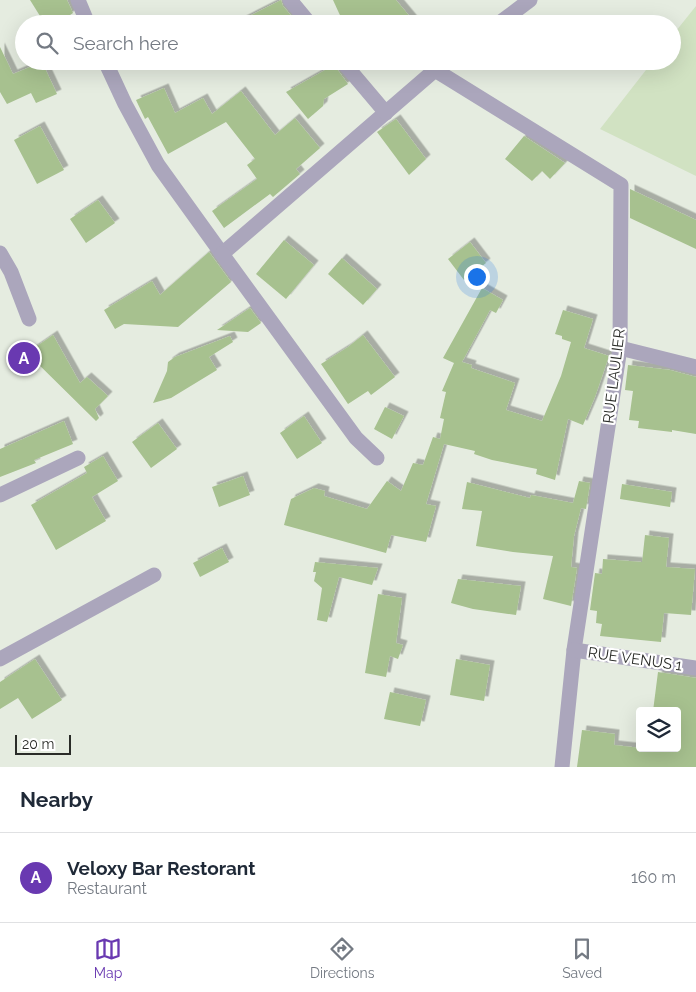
<!DOCTYPE html>
<style>
body{margin:0;font-family:Raleway,sans-serif;background:#f2f2f3;color:#1f2937}
.controls{position:absolute;right:15px;bottom:15px;display:grid;overflow:hidden;border-radius:5px;box-shadow:0 5px 20px #0002}
.controls button{width:45px;height:45px;display:grid;place-items:center;padding:0;border:0;border-bottom:1px solid #e0e1e3;background:#fff;color:#1f2937;font:25px sans-serif}
.scale{position:absolute;left:15px;bottom:12px;width:56px;box-sizing:border-box;padding-left:5px;border:2px solid #2a2c28;border-top:0;font-size:14px;line-height:18px;white-space:nowrap;color:#2a2c28;-webkit-text-stroke:4px #fff;paint-order:stroke}
.you{position:absolute;left:476px;top:276px;width:18px;height:18px;margin:-12px;border:4px solid #fff;border-radius:50%;background:#1a73e8;box-shadow:0 0 0 8px #1a73e833}
.badge{display:grid;place-items:center;width:32px;height:32px;border-radius:50%;background:#6939b1;color:#fff;font-size:16px;font-weight:700}
.pin{position:absolute;translate:-50% -50%;border:2px solid #fff;box-shadow:0 1px 5px #0006}
.list{margin:0;padding:0;list-style:none}
h2{display:flex;justify-content:space-between;align-items:center;height:65px;margin:0;padding:0 20px;font-size:21px}
h2 small{font-size:16px;font-weight:400;color:#747a83}
.list li{display:grid;grid-template-columns:32px 1fr auto;gap:15px;align-items:center;box-sizing:border-box;height:90px;padding:0 20px;border-top:1px solid #e0e1e3}
.list b{display:block;font-size:19px;white-space:nowrap}
.list p{margin:0;font-size:16px;white-space:nowrap;color:#747a83}
.list em{font-size:16px;font-style:normal;color:#747a83}
.icon{flex:none;width:28px;height:28px;fill:none;stroke:currentColor;stroke-width:2;stroke-linecap:round;stroke-linejoin:round}
.map{position:relative;flex:none;width:696px;height:767px;overflow:hidden}
.search{position:absolute;background:#fff;box-shadow:0 5px 20px #0002;left:15px;right:15px;top:15px;height:55px;display:flex;align-items:center;gap:12px;box-sizing:border-box;padding:0 18px;border-radius:28px;color:#747a83;font-size:19px}
.sheet{height:155px;background:#fff}
nav{display:flex;justify-content:space-around;align-items:center;box-sizing:border-box;height:70px;border-top:1px solid #e0e1e3;background:#fff;font-size:14px;color:#747a83}
nav a{display:grid;justify-items:center;gap:2px}
nav .on{color:#6939b1}
.map>svg:first-child{display:block}
</style>
<div class="map">
<svg width="696" height="767" viewBox="0 0 696 767">
<defs>
<filter id="shadow"><feDropShadow dx="4.5" dy="-4.5" stdDeviation="0" flood-color="#0004"/></filter>
</defs>
<rect width="100%" height="100%" fill="#e5ece0"/>
<path fill="#d1e2c2" d="M696 6V176L600 129 653 61H672V36Z"/>
<g fill="#a7c18f" filter="url(#shadow)">
<path d="M30 0H67L73 13 57 24H45Z"/>
<path d="M281 0 283 6 298 24H234Z"/>
<path d="M333 0H396L416 24H344Z"/>
<path d="M0 47 13 74 42 62 57 94 36 103 31 93 7 104 0 92Z"/>
<path d="M334 65 348 84 324 99 323 106 308 119 286 92Z"/>
<path d="M164 88 175 113 203 98 212 114 241 91 275 135 295 118 320 148 296 169 300 174 273 197 270 194 224 228 212 211 257 179 247 165 255 159 226 122 168 154 148 117 145 119 136 100Z"/>
<path d="M396 119 426 159 409 175 377 132Z"/>
<path d="M40 126 64 170 37 184 14 140Z"/>
<path d="M524 136 565 163 550 179 542 171 532 181 505 159Z"/>
<path d="M630 189 696 220V249L630 218Z"/>
<path d="M98 200 115 223 86 243 70 219Z"/>
<path d="M284 240 314 265 286 299 256 274Z"/>
<path d="M470 242 486 263 464 280 448 259Z"/>
<path d="M209 252 231 282 178 327 124 324 115 329 104 310 152 281 160 295Z"/>
<path d="M342 258 377 289 363 305 328 274Z"/>
<path d="M482 288 503 300 496 313 490 310 462 362 472 365 471 368 515 383 506 410 542 421 561 376 571 342 562 339V336L555 334 563 310 593 319 584 348 609 356 595 397 583 425 568 419 555 480 536 474 537 469 492 460 474 454 475 451 444 444 426 504 436 506 426 542 391 535 386 553 284 525 291 499 314 488 325 491 324 496 367 509 387 481 401 491 413 463 423 465 433 437 440 439 444 419 440 418 446 392 442 391 454 363 443 358Z"/>
<path d="M250 308 261 323 248 332 217 330Z"/>
<path d="M53 335 80 383 87 377 108 396 95 409 99 418 96 421 27 353Z"/>
<path d="M363 335 395 377 371 395 368 391 348 404 321 364 348 347Z"/>
<path d="M230 336 233 342 209 357 217 370 171 398 153 403 167 371 168 362 175 357Z"/>
<path d="M628 365 670 370 696 377V434L672 430V432L638 428 639 421 629 420 633 391 625 390Z"/>
<path d="M385 407 404 416 392 439 374 429Z"/>
<path d="M304 416 322 443 297 459 280 433Z"/>
<path d="M64 421 73 444 34 460 36 463 0 477V449Z"/>
<path d="M158 423 177 449 151 468 132 442Z"/>
<path d="M103 456 118 481 92 497 106 521 56 550 31 505 87 473 84 467Z"/>
<path d="M243 476 250 495 219 507 212 487Z"/>
<path d="M579 481 590 483 586 509 581 508 574 536 571 567 577 568 571 606 543 599 553 556 513 552 476 546 482 511 462 509 467 482 530 498 531 495 573 503Z"/>
<path d="M622 484 672 492 670 507 620 499Z"/>
<path d="M645 535 669 538 666 567 695 569 691 615 664 613 661 642 600 636 602 624 596 623 597 611 590 610 595 573 602 574 603 559 642 562Z"/>
<path d="M222 548 229 562 200 577 193 563Z"/>
<path d="M315 562 378 568 372 585 339 577 327 622 317 620 322 588 314 581 316 572H313Z"/>
<path d="M458 579 521 586 516 615 473 609 451 603Z"/>
<path d="M378 594 402 598 396 643 403 645 398 659 390 656 386 677 365 673Z"/>
<path d="M35 659 62 700 32 719 18 698 0 709V682Z"/>
<path d="M456 659 490 665 484 701 450 695Z"/>
<path d="M658 672 696 678V767H577L582 730 615 734 614 745 677 752V711H653Z"/>
<path d="M390 692 426 700 420 726 384 719Z"/>
</g>
<g fill="none" stroke-linecap="round" stroke-linejoin="round">
<g stroke="#aba6bc" stroke-width="15">
<path d="M78 0 88 24"/>
<path d="M290 0 310 24"/>
<path d="M498 24 530 0"/>
<path d="M105 61 125 104 158 165 222 254 435 70"/>
<path d="M342 61 386 113"/>
<path d="M448 61 435 70 621 185 620 348 574 650 562 767"/>
<path d="M0 253 11 272 29 319"/>
<path d="M222 254 356 438 377 458"/>
<path d="M620 348 696 367"/>
<path d="M0 495 78 458"/>
<path d="M574 650 696 668"/>
<path d="M0 659 154 575"/>
</g>
</g>
<g text-anchor="middle" stroke-width="4.5" stroke-linejoin="round" paint-order="stroke">
<g font-size="15" fill="#2a2c28" stroke="#fff">
<text transform="translate(614 376) rotate(-83)" y="5">RUE LAULIER</text>
<text transform="translate(635 659) rotate(8)" y="5">RUE VENUS 1</text>
</g>
</g>
</svg>
<div class="controls">
<button><svg class="icon" aria-label="layers" viewBox="0 0 24 24"><path d="M12 4l9 5-9 5-9-5zM3 14l9 5 9-5"/></svg></button>
</div>
<div class="scale">20 m</div>
<div class="you"></div>
<div class="pin badge" style="left:24px;top:358px">A</div>
<div class="search"><svg class="icon" aria-label="search" viewBox="0 0 24 24"><circle cx="10" cy="10" r="6"/><path d="M15 15l6 6"/></svg>Search here</div>
</div>
<section class="sheet">
<h2>Nearby<small></small></h2>
<ul class="list">
<li><span class="badge">A</span><div><b>Veloxy Bar Restorant</b><p>Restaurant</p></div><em>160 m</em></li>
</ul>
</section>
<nav>
<a class="on"><svg class="icon" aria-label="map" viewBox="0 0 24 24"><path d="M3 6l6-2 6 2 6-2v14l-6 2-6-2-6 2zM9 4v14M15 6v14"/></svg>Map</a>
<a><svg class="icon" aria-label="directions" viewBox="0 0 24 24"><path d="M12 3l9 9-9 9-9-9zM9 14v-3h6M13 9l2 2-2 2"/></svg>Directions</a>
<a><svg class="icon" aria-label="saved" viewBox="0 0 24 24"><path d="M7 4h10v16l-5-4-5 4z"/></svg>Saved</a>
</nav>
